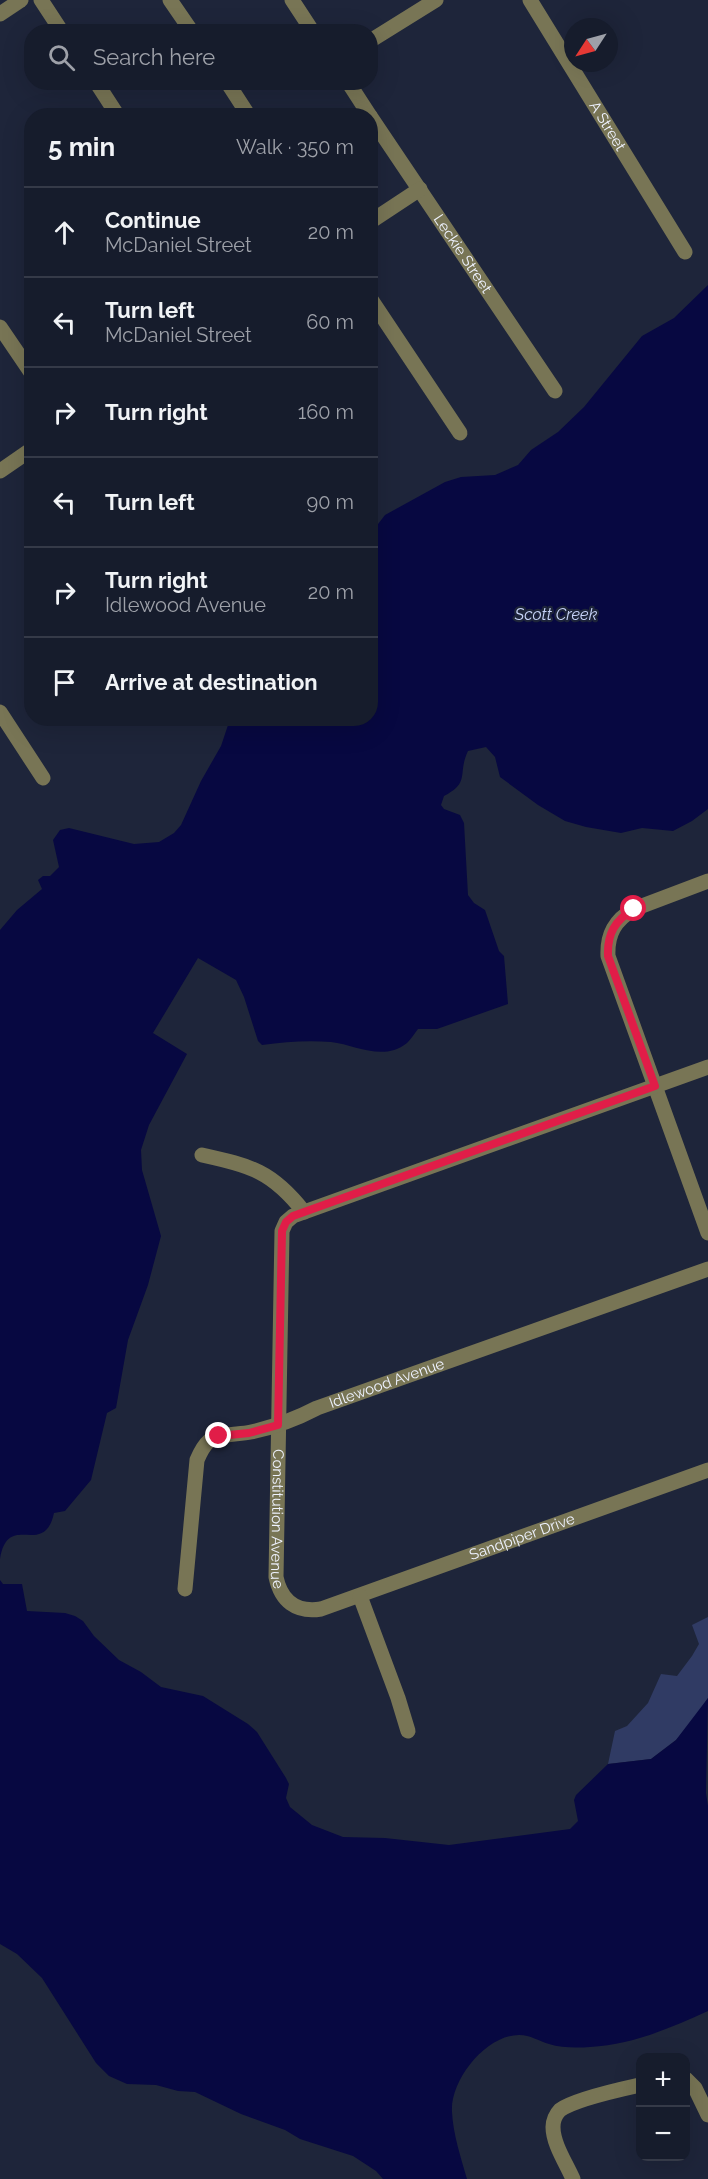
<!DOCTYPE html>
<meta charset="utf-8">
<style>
body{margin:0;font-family:Raleway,sans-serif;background:#232938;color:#f1f3f6}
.controls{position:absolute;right:18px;bottom:18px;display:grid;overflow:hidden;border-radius:12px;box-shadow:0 6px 24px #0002}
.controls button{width:54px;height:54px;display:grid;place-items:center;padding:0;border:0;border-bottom:2px solid #353a48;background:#161c2c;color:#f1f3f6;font:30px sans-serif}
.compass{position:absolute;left:564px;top:18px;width:54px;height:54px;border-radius:50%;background:#161c2c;box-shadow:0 6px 24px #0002;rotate:234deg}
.stop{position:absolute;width:18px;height:18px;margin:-14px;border:4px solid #e11d48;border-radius:50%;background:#fff}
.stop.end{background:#e11d48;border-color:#fff;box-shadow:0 2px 6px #0008}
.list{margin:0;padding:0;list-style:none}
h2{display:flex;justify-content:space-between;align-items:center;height:78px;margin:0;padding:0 24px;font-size:26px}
h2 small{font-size:20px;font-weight:400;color:#9ea1a9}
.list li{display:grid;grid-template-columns:39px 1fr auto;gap:18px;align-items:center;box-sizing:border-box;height:90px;padding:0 24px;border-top:2px solid #353a48}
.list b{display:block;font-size:22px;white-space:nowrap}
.list p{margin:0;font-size:20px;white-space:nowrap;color:#9ea1a9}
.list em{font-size:20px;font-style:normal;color:#9ea1a9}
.icon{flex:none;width:33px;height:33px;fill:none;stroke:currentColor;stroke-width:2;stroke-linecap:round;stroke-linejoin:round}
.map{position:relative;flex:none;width:708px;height:2179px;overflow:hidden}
.search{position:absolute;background:#161c2c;box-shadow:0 6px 24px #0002;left:24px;top:24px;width:354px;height:66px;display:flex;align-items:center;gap:15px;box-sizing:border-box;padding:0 21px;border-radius:24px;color:#9ea1a9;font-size:22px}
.panel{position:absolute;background:#161c2c;box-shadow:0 6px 24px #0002;left:24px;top:108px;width:354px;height:618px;border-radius:24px}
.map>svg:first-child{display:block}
</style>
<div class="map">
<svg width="708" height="2179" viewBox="0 0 708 2179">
<rect width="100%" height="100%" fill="#1e253a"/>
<path fill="#303b64" d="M708 1617V1698L699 1712 676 1740 651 1759 608 1764 615 1731 627 1726 648 1703 661 1674 677 1676 692 1656 699 1644 692 1625Z"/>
<g fill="#070841">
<path d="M708 285V809L692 821 673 831 642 828 621 833 586 827 565 821 538 805 500 777 495 757 486 747 468 751C457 774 471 782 444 796L441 805 444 809 460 815 464 823 468 895 474 903 485 910 499 951 504 956 508 1004 437 1029H418C415 1033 411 1039 407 1043 383 1062 356 1045 331 1042 307 1040 285 1042 262 1045L258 1041 244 997 236 980 198 958 153 1033 187 1054 149 1125 141 1150 142 1170 161 1236 148 1285 128 1340 116 1408 107 1413 91 1480 65 1511 54 1513C44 1559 8 1510 0 1559V930L17 910 42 889 38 880 43 876H50L59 867 53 840 60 830 69 828 134 844 159 842 174 833 181 825 201 781 221 746 230 719 370 718 371 540 376 534 375 528 385 515 445 482 461 477 495 475 518 465 531 450 558 432 584 407 642 336 674 318Z"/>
<path d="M0 1580 3 1584H22L27 1611 65 1613 75 1616 83 1621 94 1636 119 1660 141 1672 161 1687 203 1696 248 1724 257 1732 286 1778 289 1784 286 1798 290 1807 312 1825 343 1837 385 1838 449 1845 570 1829 578 1821 574 1800 576 1795 608 1764 651 1759 676 1740 708 1698 706 1793 708 1806V2011C670 2028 632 2045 590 2047 577 2048 561 2048 549 2044 538 2041 531 2035 519 2035 486 2035 450 2080 452 2112 453 2134 461 2158 467 2179H383L376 2171 353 2156 300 2139 285 2130 241 2114 195 2092 178 2091 156 2085 127 2084 109 2076 96 2063 42 1978 17 1954 0 1944Z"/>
</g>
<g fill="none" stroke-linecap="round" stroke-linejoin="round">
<g stroke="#787555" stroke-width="15">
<path d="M41 0 62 32"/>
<path d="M170 0 192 32"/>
<path d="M292 0 313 32"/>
<path id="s1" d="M530 0 685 252"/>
<path d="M0 14 21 0"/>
<path d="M370 41 436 0"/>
<path d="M96 82 118 116"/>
<path d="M227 82 249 116"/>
<path d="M348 82 370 116"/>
<path id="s2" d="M370 116 555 391"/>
<path d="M370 222 420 189"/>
<path d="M370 298 460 433"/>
<path d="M0 327 32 374"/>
<path d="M0 471 32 449"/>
<path d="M0 712 43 778"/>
<path d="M708 881 634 909C615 920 607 934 608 956L708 1233"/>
<path id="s3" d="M708 1067 293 1216 286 1222 282 1231 276 1577C281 1601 296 1613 321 1609L708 1470"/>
<path d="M202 1155C251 1166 272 1171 304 1212"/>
<path id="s4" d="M185 1589 197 1460C200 1453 203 1446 209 1441 221 1433 237 1435 251 1432 274 1427 296 1419 317 1408L708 1269"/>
<path d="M360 1596 398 1698 408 1731"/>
<path d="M686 2079 695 2088 708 2115"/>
<path d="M573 2179C566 2163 553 2144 553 2127 553 2121 556 2114 560 2110 575 2099 622 2089 640 2085"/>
</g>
</g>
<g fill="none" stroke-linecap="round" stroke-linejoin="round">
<path stroke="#e11d48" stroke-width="8" d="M219 1436 249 1433 278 1425 282 1231 286 1222 293 1216 655 1086 608 956C607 934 615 920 634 909"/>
</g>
<g text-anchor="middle" stroke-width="4.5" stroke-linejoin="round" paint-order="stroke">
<g font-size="15" fill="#eff3ff" stroke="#1e253a">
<text dy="5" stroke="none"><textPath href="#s1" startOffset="148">A Street</textPath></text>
<text dy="5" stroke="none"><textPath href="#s2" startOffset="166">Leckie Street</textPath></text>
<text dy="5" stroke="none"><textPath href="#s4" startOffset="340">Idlewood Avenue</textPath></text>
<text dy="5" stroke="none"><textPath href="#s3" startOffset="748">Constitution Avenue</textPath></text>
<text dy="5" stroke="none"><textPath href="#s3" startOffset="1082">Sandpiper Drive</textPath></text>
</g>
<g font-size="16" font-style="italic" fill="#c8d4f9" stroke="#1e253a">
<text x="556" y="620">Scott Creek</text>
</g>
</g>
</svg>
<div class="controls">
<button>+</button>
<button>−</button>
</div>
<svg class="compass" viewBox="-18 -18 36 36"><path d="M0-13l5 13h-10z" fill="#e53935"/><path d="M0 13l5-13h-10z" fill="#9ea1a9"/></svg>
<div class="stop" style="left:634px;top:909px"></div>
<div class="stop end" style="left:219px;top:1436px"></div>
<div class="search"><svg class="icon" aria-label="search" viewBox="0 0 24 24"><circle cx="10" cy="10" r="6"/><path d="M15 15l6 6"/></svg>Search here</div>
<section class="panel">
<h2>5 min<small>Walk · 350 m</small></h2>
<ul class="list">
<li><svg class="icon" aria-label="ahead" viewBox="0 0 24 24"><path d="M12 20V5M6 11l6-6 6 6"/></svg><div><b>Continue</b><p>McDaniel Street</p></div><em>20 m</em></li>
<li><svg class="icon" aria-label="left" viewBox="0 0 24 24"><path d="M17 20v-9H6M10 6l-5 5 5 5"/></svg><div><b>Turn left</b><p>McDaniel Street</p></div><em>60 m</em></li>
<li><svg class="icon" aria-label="right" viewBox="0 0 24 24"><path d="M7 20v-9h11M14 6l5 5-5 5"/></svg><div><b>Turn right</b></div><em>160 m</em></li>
<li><svg class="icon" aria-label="left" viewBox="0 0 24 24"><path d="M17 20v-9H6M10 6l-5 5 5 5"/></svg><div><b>Turn left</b></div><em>90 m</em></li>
<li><svg class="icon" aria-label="right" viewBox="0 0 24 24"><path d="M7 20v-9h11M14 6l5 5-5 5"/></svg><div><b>Turn right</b><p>Idlewood Avenue</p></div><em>20 m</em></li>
<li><svg class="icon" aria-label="arrive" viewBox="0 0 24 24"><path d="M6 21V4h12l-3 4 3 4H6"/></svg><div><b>Arrive at destination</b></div></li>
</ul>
</section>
</div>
